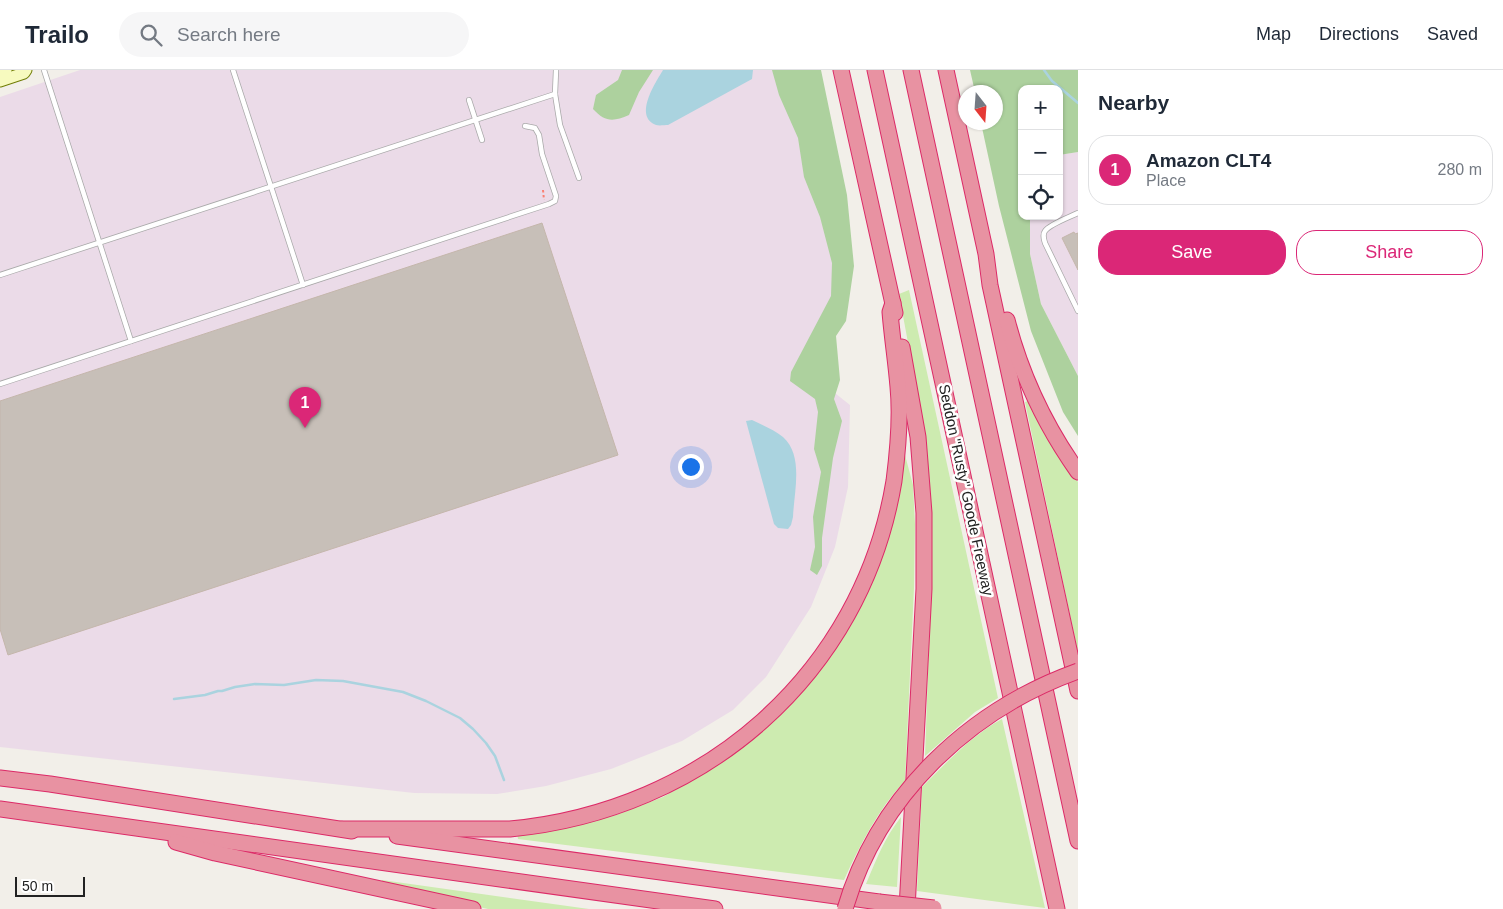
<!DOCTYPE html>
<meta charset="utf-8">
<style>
body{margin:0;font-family:Arial,sans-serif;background:#f6f6f7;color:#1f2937}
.controls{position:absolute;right:15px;top:15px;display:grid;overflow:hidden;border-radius:10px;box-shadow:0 1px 4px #0004}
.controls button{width:45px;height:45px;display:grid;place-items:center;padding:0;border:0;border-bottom:1px solid #e0e1e3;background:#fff;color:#1f2937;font:25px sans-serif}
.compass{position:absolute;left:958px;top:15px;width:45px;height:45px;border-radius:50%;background:#fff;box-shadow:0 1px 4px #0004;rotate:163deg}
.scale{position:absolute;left:15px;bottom:12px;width:70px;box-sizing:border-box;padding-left:5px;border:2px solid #222;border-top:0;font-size:14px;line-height:18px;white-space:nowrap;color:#222;-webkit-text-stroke:4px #fff;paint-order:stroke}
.you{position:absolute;left:690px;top:396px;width:18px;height:18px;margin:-12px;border:4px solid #fff;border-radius:50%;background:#1a73e8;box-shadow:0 0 0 8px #1a73e833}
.badge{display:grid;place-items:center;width:32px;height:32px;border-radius:50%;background:#db2777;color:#fff;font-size:16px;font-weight:700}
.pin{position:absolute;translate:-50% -41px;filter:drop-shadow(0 1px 2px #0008)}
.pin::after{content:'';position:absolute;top:26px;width:18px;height:15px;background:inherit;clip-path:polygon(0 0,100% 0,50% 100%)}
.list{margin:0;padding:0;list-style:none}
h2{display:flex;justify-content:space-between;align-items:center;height:65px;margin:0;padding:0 20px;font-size:21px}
h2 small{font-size:16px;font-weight:400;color:#747a83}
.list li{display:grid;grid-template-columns:32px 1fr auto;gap:15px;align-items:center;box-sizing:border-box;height:70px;margin:0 10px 10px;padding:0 10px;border:1px solid #e0e1e3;border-radius:20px}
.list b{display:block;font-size:19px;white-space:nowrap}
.list p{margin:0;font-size:16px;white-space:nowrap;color:#747a83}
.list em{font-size:16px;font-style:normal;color:#747a83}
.actions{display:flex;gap:10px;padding:15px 20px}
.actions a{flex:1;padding:11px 0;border:1px solid #db2777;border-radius:20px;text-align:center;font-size:18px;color:#db2777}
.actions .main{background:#db2777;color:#fff}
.icon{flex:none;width:28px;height:28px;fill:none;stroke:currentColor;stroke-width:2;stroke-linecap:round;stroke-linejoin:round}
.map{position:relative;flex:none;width:1078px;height:839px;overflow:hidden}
header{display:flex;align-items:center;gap:30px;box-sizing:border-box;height:70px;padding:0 25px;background:#fff;border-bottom:1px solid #e0e1e3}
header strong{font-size:24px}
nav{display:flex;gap:28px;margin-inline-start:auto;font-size:18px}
.search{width:350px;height:45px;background:#f6f6f7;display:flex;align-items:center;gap:12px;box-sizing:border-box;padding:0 18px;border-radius:28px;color:#747a83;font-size:19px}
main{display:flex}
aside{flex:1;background:#fff}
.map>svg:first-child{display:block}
</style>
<header>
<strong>Trailo</strong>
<div class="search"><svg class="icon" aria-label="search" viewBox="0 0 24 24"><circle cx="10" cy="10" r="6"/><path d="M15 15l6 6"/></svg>Search here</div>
<nav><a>Map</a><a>Directions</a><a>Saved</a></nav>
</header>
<main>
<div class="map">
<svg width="1078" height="839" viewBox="0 0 1078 839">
<rect width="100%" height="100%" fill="#f2efe9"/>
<g fill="#ebdbe8">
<path d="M80 0H797L843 224 806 300 850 335 848 417 835 477 811 537 766 607 733 640 682 671 611 699 546 716 497 724 414 723 0 677V27Z"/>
<path d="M1078 82V306L1041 234 1030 184V146H1059V85Z"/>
</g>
<g fill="#cdebb0">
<path d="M909 220 998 628 975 642 925 686 932 492 930 423 923 354 899 224Z"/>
<path d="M1031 330 1051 373 1078 412V583L1025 332Z"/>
<path d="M905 385 913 415 915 454 914 518 905 711C878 739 860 775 844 810L518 769 517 763 561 759 616 745 663 727 701 705 744 674 800 621 862 529 900 387Z"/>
<path d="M1002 649 1045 838 917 821 922 717C947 692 971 666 1002 649Z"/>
<path d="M901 747 897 817 866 814C876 790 885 767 901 747Z"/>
<path d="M382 810 589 839H488L381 815Z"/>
</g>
<g fill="#add19e">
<path d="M622 0H653L639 22 629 45C613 52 605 52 593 39L596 25 618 10Z"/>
<path d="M772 0H821L847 125 854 196 846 251 836 266 840 310 834 329 842 351 833 388 822 468V496L817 505 810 500 815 477 813 447 821 402 814 379 818 342 815 329 790 311 791 302 831 226 832 193 820 147 804 107 798 68 779 25Z"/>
<path d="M970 0H1078V82L1059 85V19H1022V146H1030V184L1041 234 1078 306V366L1063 342 1031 261 999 136 981 53 996 52V22H975Z"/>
</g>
<g fill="#aad3df">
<path d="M663 0H753L752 9 668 55C665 55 659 56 656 55 633 46 656 12 663 0Z"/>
<path d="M752 350C762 355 774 360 783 367 804 386 794 421 793 447L791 455 788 459 778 458 774 454 746 351Z"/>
</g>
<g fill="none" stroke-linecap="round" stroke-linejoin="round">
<g stroke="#aad3df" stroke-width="2.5">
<path d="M1044 0 1052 11 1078 33"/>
<path d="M174 629 205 625 218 621H222L235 617 255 614 284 615 316 610 343 611 403 622 426 631 460 648 473 659 486 673 495 686 504 710"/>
</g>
</g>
<g fill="#c7bfb8" stroke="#c4b6ab">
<path d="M542 153 618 385 8 585 0 559V331Z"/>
<path d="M1074 162 1075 164 1078 163V200L1062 168Z"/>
</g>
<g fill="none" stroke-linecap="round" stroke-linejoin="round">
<defs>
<g id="lane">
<path d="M44 0 131 271"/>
<path d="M233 0 303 215"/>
<path d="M556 0 555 24 560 55 579 108"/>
<path d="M469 30 482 70"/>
<path d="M1078 143C1070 147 1050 154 1045 161 1042 165 1044 169 1045 173L1078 241"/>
<path d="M0 205 555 24"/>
<path d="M0 314 549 134 555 131 556 126 542 84 539 65 535 58 525 56"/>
</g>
<g id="secondary">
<path d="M0 2 6 0"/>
<path d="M0 11 24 3 26 0"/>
</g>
<g id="highway">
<path d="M841 0 895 243"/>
<path d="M875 0 1057 839"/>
<path d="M911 0 1078 771"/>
<path d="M946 0 986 184 990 215 1078 621"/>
<path d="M1007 250C1021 304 1046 357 1078 402"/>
<path d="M902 277 918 367 924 443V519L907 839"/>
<path d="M0 708 50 714 352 761"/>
<path d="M0 739 715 839"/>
<path d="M342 759H510C703 741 862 605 894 411 898 380 901 347 898 317 896 292 892 267 890 242L893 233"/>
<path d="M397 766 879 832"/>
<path d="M176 772 215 783 473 839"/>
</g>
</defs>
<use href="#lane" stroke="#a9a9a9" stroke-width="6"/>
<use href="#secondary" stroke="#707d05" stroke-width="13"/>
<use href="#highway" stroke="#dc2a67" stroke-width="17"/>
<path stroke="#fa8072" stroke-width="2" stroke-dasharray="2.5 2.5" stroke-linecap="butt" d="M543 120 544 130"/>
<use href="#lane" stroke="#fff" stroke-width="4.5"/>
<use href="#secondary" stroke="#f7fabf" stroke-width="11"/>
<use href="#highway" stroke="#e892a2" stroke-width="15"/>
<defs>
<g id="highway-bridge">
<path d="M879 832 934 838"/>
<path d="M845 839C878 726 969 640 1078 601"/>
</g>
</defs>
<use href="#highway-bridge" stroke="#dc2a67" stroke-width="17" stroke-linecap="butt"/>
<use href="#highway-bridge" stroke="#e892a2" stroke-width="15"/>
</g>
<g text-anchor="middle" stroke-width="5" stroke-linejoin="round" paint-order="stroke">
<g font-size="15" fill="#222" stroke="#fff">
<text transform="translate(966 420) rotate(78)" y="5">Seddon "Rusty" Goode Freeway</text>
</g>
</g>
</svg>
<div class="controls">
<button>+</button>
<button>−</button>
<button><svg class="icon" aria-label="locate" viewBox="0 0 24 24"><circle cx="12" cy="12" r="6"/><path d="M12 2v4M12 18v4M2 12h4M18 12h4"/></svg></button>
</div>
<svg class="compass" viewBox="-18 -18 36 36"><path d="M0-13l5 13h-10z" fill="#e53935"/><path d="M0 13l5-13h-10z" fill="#747a83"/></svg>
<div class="scale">50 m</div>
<div class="you"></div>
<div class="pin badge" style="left:305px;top:358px">1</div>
</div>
<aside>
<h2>Nearby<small></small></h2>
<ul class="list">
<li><span class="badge">1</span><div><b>Amazon CLT4</b><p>Place</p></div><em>280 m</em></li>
</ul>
<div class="actions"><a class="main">Save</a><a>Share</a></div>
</aside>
</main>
